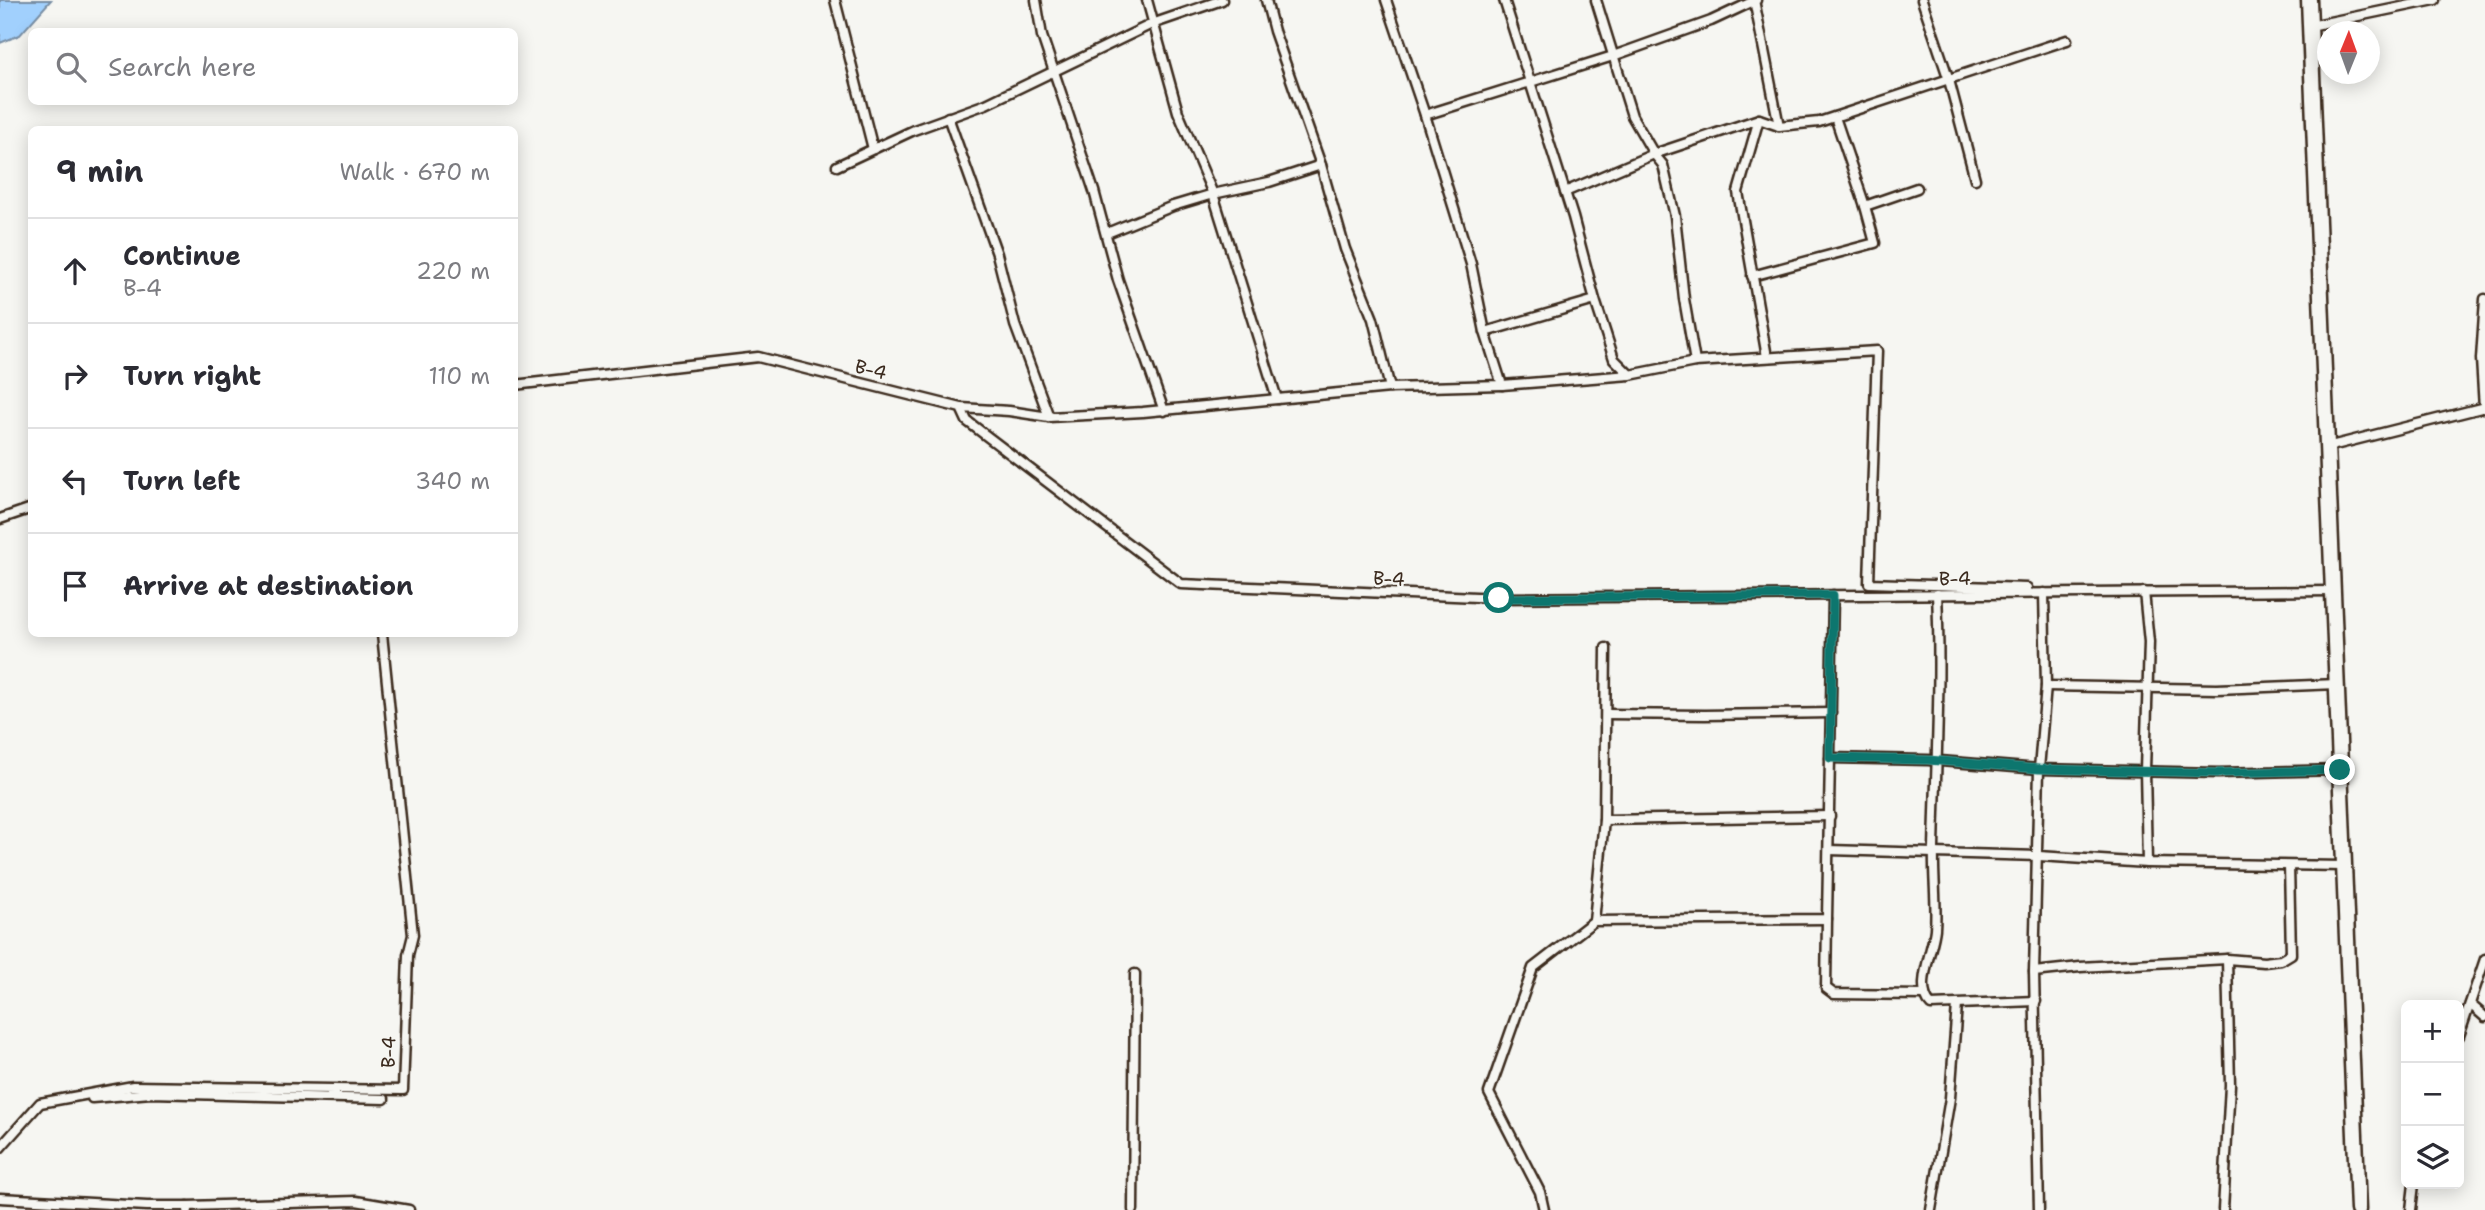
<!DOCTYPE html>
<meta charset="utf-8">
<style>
body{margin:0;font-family:"Shantell Sans",sans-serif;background:#f2f2f3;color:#2b2b33}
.controls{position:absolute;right:21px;bottom:21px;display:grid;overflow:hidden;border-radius:10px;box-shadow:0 4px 18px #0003}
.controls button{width:63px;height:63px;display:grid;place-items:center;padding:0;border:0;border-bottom:2px solid #e1e1e2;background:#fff;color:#2b2b33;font:35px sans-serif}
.compass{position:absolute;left:2317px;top:21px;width:63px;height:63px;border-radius:50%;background:#fff;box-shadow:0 4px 18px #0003;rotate:1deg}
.stop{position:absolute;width:21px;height:21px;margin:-16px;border:5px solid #0f766e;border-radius:50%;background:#fff}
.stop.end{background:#0f766e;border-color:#fff;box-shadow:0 2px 7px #0008}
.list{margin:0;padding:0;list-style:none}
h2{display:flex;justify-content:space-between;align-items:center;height:91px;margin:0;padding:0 28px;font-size:30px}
h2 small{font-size:23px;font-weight:400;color:#7c7c81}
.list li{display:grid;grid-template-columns:46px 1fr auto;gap:21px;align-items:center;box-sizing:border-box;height:105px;padding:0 28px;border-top:2px solid #e1e1e2}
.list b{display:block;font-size:26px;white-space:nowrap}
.list p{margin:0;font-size:23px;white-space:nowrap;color:#7c7c81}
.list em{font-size:23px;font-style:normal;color:#7c7c81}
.icon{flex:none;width:38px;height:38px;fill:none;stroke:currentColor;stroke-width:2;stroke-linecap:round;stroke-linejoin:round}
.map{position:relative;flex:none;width:2485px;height:1210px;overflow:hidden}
.search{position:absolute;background:#fff;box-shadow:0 4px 18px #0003;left:28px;top:28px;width:490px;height:77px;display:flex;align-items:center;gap:18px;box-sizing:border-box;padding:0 24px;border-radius:10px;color:#7c7c81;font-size:26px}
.panel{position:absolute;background:#fff;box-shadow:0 4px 18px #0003;left:28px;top:126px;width:490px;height:511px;border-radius:10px}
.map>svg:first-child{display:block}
</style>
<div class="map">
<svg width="2485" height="1210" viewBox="0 0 2485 1210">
<rect width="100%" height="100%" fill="#f6f6f2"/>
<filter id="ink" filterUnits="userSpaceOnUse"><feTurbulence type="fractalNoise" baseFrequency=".0143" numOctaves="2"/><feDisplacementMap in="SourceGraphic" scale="14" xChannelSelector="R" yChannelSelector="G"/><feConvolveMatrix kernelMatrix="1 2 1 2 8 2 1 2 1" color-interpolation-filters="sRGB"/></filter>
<g filter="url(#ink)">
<path fill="#a1d0fd" stroke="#788ea4" stroke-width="2" d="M0 0H51L20 35 0 43Z"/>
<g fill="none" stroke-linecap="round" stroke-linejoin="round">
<defs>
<g id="street">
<path d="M835 0 873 149"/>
<path d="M1036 0 1042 36 1094 191 1118 280 1164 411"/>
<path d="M1147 0 1178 112 1213 194 1277 399"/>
<path d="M1266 0 1274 31 1321 165 1345 249 1373 319 1390 388"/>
<path d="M1386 0 1425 115 1471 264 1485 332 1502 385"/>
<path d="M1504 0 1573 217 1595 300 1614 359 1630 375"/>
<path d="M1596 0 1632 116 1654 154 1663 165 1675 216 1684 299 1695 362"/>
<path d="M1754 0 1779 126"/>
<path d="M1922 0 1949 80 1975 179"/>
<path d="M2310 26 2435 0"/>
<path d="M1425 115 1613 56 1711 21 1756 0"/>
<path d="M948 117 997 254 1015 325 1049 417"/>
<path d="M1759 119 1738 192 1767 357"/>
<path d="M837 166 914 130 986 104 1152 24 1222 0"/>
<path d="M1565 192 1654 154 1759 119 1779 126 1819 122 2067 40"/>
<path d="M1865 206 1917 188"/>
<path d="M1107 233 1173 206 1213 194 1269 182 1321 165"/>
<path d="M1752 276 1875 243 1865 206 1835 117"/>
<path d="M1485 332 1595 300"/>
<path d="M514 385 758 357 961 408 967 421 1181 584 1499 598 2333 591"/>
<path d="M961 408 1009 411 1049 417 1143 412 1390 388 1502 385 1630 375 1695 362 1877 351 1869 583 2027 588"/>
<path d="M2484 408 2481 359 2485 299"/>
<path d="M2327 447 2485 407"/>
<path d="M0 519 32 508"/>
<path d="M2144 592 2149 642 2145 770 2147 863"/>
<path d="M1937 594C1941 679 1936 764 1934 849 1933 876 1937 903 1935 929 1933 950 1914 989 1931 1005L2036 1001"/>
<path d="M2046 686 2217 689 2337 684"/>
<path d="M1606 714 1705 715 1831 713"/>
<path d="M1830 758 1928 760 2039 769 2219 773 2340 770"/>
<path d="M1604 820 1830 816"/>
<path d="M1829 850 2039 856 2147 863 2344 866"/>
<path d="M1827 919 1826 988 1834 994 1925 995"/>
<path d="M1594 921 1604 820 1606 648"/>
<path d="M2034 972 2080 967 2227 959 2264 962 2281 960 2291 954 2289 866"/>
<path d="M2470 1004 2485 1017"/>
<path d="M2459 1036 2485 959"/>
<path d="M92 1098 151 1093 384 1099"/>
<path d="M0 1148 40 1103 133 1086 403 1090 408 955 413 935 382 634"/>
<path d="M0 1198 147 1206H188V1210"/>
<path d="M188 1206 356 1201 409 1210"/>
<path d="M1133 1210 1135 974"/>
<path d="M1544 1210 1540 1192 1489 1093 1533 968 1594 921 1827 919 1833 595"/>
<path d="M1931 1210 1950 1098 1957 1005"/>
<path d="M2039 1210 2034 972 2039 769 2046 686 2044 593"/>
<path d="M2223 1210 2230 1085 2227 959"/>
<path d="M2411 1210 2414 1184"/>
</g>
<path id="highway" d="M2309 0 2358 1210"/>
</defs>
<use href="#street" stroke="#3b2a1e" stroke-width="13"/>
<use href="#highway" stroke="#3b2a1e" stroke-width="19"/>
<use href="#street" stroke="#f6f6f2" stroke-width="8"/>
<use href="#highway" stroke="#f6f6f2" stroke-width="14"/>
</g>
</g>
<g fill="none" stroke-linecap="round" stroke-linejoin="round" filter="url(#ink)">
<path stroke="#0f766e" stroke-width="9" d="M1499 598 1833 595 1830 758 1928 760 2039 769 2219 773 2340 770"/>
</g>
<g text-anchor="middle" stroke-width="5" stroke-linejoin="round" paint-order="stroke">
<g font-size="19" fill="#3b2a1e" stroke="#f6f6f2">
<text transform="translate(871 369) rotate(14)" y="7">B-4</text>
<text transform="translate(1389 578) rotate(3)" y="7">B-4</text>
<text transform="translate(1955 578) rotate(-1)" y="7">B-4</text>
<text transform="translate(388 1052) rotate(-88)" y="7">B-4</text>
</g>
</g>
</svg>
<div class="controls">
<button>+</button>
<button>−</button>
<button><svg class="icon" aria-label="layers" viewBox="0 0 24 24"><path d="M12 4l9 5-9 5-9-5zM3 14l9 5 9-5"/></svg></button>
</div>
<svg class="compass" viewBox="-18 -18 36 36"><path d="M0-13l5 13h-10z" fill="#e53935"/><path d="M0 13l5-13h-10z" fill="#7c7c81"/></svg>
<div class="stop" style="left:1499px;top:598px"></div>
<div class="stop end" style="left:2340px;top:770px"></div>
<div class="search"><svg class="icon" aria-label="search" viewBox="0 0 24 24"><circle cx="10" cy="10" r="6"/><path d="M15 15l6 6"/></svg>Search here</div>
<section class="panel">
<h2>9 min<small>Walk · 670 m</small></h2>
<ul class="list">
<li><svg class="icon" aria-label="ahead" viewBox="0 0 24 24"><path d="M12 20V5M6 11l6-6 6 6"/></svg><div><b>Continue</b><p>B-4</p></div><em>220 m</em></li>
<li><svg class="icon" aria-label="right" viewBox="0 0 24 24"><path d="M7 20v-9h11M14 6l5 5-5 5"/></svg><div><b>Turn right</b></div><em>110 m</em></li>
<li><svg class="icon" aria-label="left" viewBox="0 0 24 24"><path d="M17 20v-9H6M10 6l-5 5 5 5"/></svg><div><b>Turn left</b></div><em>340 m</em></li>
<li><svg class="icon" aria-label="arrive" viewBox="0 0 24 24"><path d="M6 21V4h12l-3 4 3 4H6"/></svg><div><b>Arrive at destination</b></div></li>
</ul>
</section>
</div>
